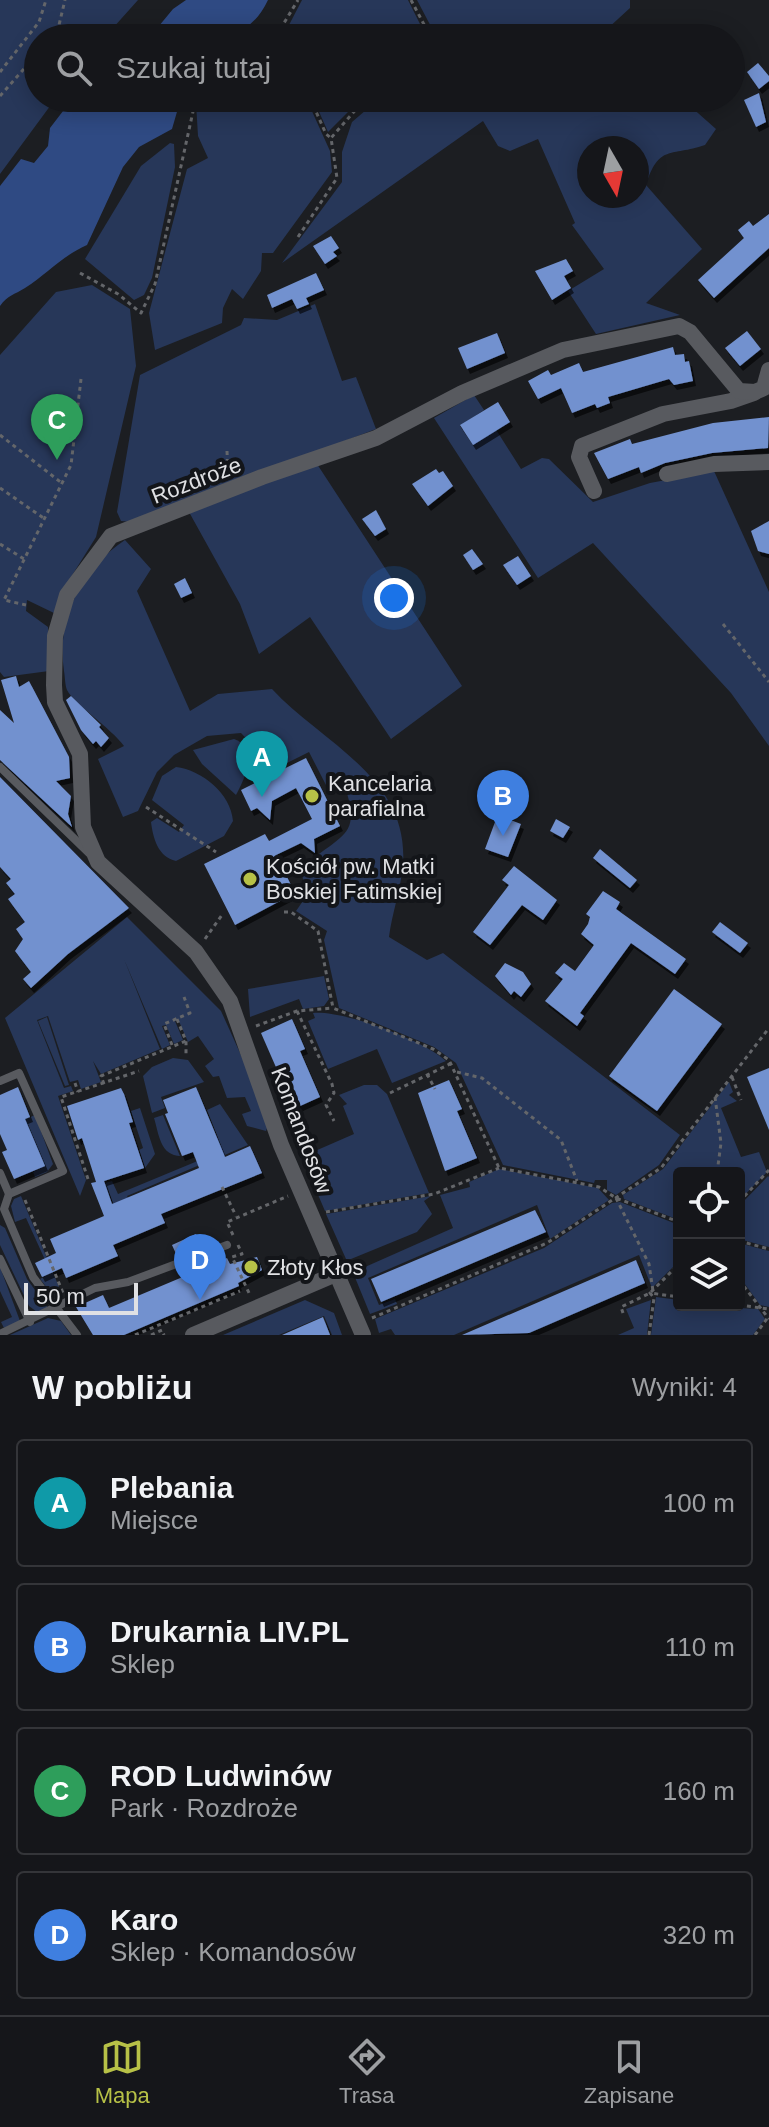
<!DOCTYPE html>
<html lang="pl">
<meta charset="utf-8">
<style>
body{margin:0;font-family:Helvetica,sans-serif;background:#1e1f23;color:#f1f3f6}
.controls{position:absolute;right:24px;bottom:24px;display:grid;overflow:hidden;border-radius:8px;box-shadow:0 4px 20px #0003}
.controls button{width:72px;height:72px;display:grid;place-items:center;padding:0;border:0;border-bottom:2px solid #343539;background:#15161a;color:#f1f3f6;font:40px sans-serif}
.compass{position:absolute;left:577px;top:136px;width:72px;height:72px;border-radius:50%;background:#15161a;box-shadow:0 4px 20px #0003;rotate:171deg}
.scale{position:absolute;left:24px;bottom:20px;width:114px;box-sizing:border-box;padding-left:8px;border:4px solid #e0e1e4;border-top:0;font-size:22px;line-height:28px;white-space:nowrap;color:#e0e1e4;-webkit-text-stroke:6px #131519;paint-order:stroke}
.you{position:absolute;left:394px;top:598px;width:28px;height:28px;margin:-20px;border:6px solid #fff;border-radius:50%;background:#1a73e8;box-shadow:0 0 0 12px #1a73e833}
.badge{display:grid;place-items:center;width:52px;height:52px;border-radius:50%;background:#b7c147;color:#fff;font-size:26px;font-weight:700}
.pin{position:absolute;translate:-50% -66px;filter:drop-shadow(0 2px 4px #0008)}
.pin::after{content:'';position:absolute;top:42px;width:28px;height:24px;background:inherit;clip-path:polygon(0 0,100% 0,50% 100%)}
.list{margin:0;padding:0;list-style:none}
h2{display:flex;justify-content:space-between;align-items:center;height:104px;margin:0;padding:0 32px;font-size:34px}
h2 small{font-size:26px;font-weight:400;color:#9d9fa2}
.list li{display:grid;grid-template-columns:52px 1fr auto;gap:24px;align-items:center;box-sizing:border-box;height:128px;margin:0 16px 16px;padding:0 16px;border:2px solid #343539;border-radius:8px}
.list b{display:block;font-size:30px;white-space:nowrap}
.list p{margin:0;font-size:26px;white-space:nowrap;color:#9d9fa2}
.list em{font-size:26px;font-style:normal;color:#9d9fa2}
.icon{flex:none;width:44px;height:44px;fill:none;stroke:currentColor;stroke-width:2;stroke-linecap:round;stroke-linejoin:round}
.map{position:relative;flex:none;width:769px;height:1335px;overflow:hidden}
.search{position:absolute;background:#15161a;box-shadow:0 4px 20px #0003;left:24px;right:24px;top:24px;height:88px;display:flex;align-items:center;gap:20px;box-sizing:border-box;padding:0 28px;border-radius:44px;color:#9d9fa2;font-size:30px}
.sheet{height:680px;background:#15161a}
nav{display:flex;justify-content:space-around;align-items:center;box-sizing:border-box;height:112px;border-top:2px solid #343539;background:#15161a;font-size:22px;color:#9d9fa2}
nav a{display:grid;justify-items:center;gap:4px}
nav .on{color:#b7c147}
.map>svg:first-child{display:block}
</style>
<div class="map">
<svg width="769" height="1335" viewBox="0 0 769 1335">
<defs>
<filter id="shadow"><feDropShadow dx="3" dy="5" stdDeviation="0" flood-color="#0009"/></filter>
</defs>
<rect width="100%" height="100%" fill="#1c1e22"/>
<g fill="#273759" fill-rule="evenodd">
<path d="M0 0H138L104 38H38V98H56L0 174Z"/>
<path d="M302 0H408L423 30 416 38H292L289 25Z"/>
<path d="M417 0H630V8L606 30V38H437Z"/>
<path d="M205 98H306L330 151 332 172 273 253H262L261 271 243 299 232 289 223 308 222 323 155 350 149 313 187 169 208 158 198 136 196 103Z"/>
<path d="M313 98H362L328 132Z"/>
<path d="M380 98H681L716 129 705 145C670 157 659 144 646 185L702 249 646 303 680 315 596 334 568 291 604 269 572 225 575 223 538 139 510 151 498 146 483 121 282 263 342 182V152L352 122ZM637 148V196H589V148Z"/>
<path d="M170 143 174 144 175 167 152 278 144 295 134 300 85 259 141 166Z"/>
<path d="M92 285 130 309 136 366 96 537 61 593 54 613 27 600 26 611 48 627 49 671 4 677 0 672V355L56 292Z"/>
<path d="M315 304 342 381 356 377 376 429 132 522 121 521 117 512 140 375 241 325 244 318 277 320Z"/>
<path d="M474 395 484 410 460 426 473 445 495 428 521 469 542 458 549 459 593 502 650 483 714 471 769 592V746L731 693 593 543 538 578 434 418Z"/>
<path d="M317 464 462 686 391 739 310 617 259 654 240 604 189 512Z"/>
<path d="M125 540 151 569 137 591 190 711 218 694 272 689C322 743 409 777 403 864 401 889 392 913 389 937L427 960 443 953 680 1135 659 1165 616 1195 607 1190V1180H595L594 1183 503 1165 456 1063 434 1047 339 1008 324 940 327 931 296 911 305 898 302 871 306 864C346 832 362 835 343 781L327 787 309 752 275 769 241 733 207 736 174 755 157 772 138 811 123 817 98 759 124 746C111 728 74 704 67 690 65 685 65 677 64 671 56 619 81 569 125 540Z"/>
<path d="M234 739C260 748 244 780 236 795L202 764 193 750Z"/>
<path d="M176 767C202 770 231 794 233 821L224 836 176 861C158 857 153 838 151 822L157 818 179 832 184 825 152 800 162 776Z"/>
<path d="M127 917 221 1011 270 1119 266 1131 247 1126 242 1114 251 1111 245 1097 227 1098 219 1076 213 1077 205 1066 214 1059 198 1036 188 1042 178 1019 175 1021 183 1040 174 1044 166 1025 162 1026 170 1045 162 1049 124 959 160 1049 101 1074 93 1061 101 1082 81 1089 78 1080 70 1082 48 1016 37 1020 64 1088 71 1086 73 1091 58 1096 86 1180 80 1196 5 1018Z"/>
<path d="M324 976 329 999 324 1006 303 1009 299 999 250 1017 248 989Z"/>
<path d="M313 1013C344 1010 423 1040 446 1061L392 1083 377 1049 328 1069 308 1021 315 1018Z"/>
<path d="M47 1017 69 1085 65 1086 38 1021Z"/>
<path d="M173 1058 188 1060 204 1082 161 1097 165 1108 152 1113 143 1076 152 1067Z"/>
<path d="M729 1082 733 1092 729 1095 737 1101 721 1108 741 1157 759 1152 767 1172 739 1201V1173H679V1220L624 1199 623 1195 663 1169Z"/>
<path d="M364 1085H377L387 1094 429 1193 325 1211 298 1148 308 1143 315 1151 354 1134 343 1106 347 1104 339 1095Z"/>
<path d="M220 1104 248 1145 220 1157 213 1141 218 1138 207 1110Z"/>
<path d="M140 1108 155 1154 145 1168 139 1150 143 1148 131 1111Z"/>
<path d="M35 1115 53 1164 47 1172 35 1177 33 1172 45 1166 24 1120Z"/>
<path d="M163 1115 180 1156H181C160 1156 159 1134 154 1118Z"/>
<path d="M200 1160 202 1164 127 1196 136 1217 121 1223 105 1183 112 1181 118 1194Z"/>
<path d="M499 1169 598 1188 609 1200 550 1239 537 1205 368 1278 379 1305 395 1299 397 1304 370 1314 354 1275 356 1271 453 1228 440 1195 470 1187 469 1182Z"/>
<path d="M768 1176 769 1177V1247L739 1239V1206Z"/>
<path d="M21 1196 59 1287 60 1297 51 1293 40 1279 51 1273 26 1218 15 1222 11 1206 14 1199Z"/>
<path d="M431 1196 424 1201 432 1214 417 1232 351 1259H346L326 1214Z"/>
<path d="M620 1202 679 1225V1261L652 1288 639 1255 454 1335H395L391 1329 379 1333 375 1319 544 1248 612 1203Z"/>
<path d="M0 1225 5 1228 27 1279 48 1308 37 1312 29 1306 0 1245Z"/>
<path d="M739 1243 769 1251V1307L760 1305 739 1276Z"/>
<path d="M0 1267 20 1321 4 1328 1 1322 12 1317 0 1291Z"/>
<path d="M656 1297 679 1300V1305L758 1309 765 1319 753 1335H651Z"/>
<path d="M305 1300 334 1313 342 1335H332L324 1316 279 1335H223Z"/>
<path d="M651 1300 647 1335H618L634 1328 626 1309Z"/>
<path d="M48 1318 61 1321 71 1335H10Z"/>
</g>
<g fill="#2f4a83">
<path d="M186 0H268C245 50 196 38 149 38L173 9Z"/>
<path d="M73 98H181L172 129 139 147 123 167 87 245C62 256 47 274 25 288 14 295 8 295 0 306V186L21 159 34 163 48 146 50 128Z"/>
</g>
<g fill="#7291cf" filter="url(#shadow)">
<path d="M758 63 769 76V81L759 89 747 72Z"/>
<path d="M759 93 766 122 756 127 744 100Z"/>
<path d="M769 214V248L714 298 698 280 744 238 738 230 749 221 753 226Z"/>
<path d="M331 236 339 248 333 252 337 256 325 264 313 246Z"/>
<path d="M566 259 573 271 564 276 571 288 552 300 535 271Z"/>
<path d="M316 273 324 290 306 298 309 304 297 309 292 299 272 308 267 295Z"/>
<path d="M747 331 761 349 740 366 725 348Z"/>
<path d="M497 333 505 353 467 369 458 348Z"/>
<path d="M673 347 675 355 684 354 685 362 689 361 693 381 674 385 669 379 608 397 610 403 597 408 595 404 572 413 561 388 538 399 528 381 548 370 551 375 579 363 583 372Z"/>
<path d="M498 402 510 422 473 445 460 425Z"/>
<path d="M769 417 768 448 712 453 665 463 641 473 639 467 608 479 594 453 630 439 632 444 713 423Z"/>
<path d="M436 469 439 473 443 471 453 486 428 506 412 484Z"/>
<path d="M376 510 386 529 375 536 362 519Z"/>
<path d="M769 521V554L758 551 751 531Z"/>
<path d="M472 549 483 564 473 570 463 555Z"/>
<path d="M518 556 531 576 517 585 503 565Z"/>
<path d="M185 578 192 593 181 598 174 584Z"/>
<path d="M16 676 19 687 29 681 69 757 70 778 56 781 71 796 68 814 72 827 0 760V710L14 723 1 680Z"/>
<path d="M71 696 101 725 99 727 109 738 101 747 96 741 93 744 81 730 66 700Z"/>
<path d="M306 758 340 826 314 839 315 853 301 843 276 855 295 893 235 925 204 864 265 834 269 841 312 819 296 788 272 801 270 820 257 808 251 811 241 790Z"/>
<path d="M0 777 129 908 68 954 31 988 23 979 31 972 15 951 23 939 16 929 25 922 8 899 15 894 6 883 11 879 0 867Z"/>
<path d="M503 817 521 824 508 857 485 849 495 822 501 825Z"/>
<path d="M556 819 570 827 563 838 550 831Z"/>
<path d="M600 849 637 880 630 888 593 858Z"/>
<path d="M514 866 557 900 543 920 522 905 490 945 473 932 509 885 502 880Z"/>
<path d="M603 891 620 902 616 909 686 959 675 974 631 943 580 1013 584 1016 577 1026 545 1001 563 979 555 973 564 963 575 971 594 945 581 934 588 924 590 917 586 914Z"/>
<path d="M720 922 748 943 740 953 712 932Z"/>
<path d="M505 963 523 972 531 984 521 997 514 991 511 995 495 976Z"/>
<path d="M674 989 722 1024 657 1111 609 1076Z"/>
<path d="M292 1019 305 1049 300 1051 320 1097 289 1111 277 1083 282 1081 261 1033Z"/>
<path d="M769 1068V1130L747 1077Z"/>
<path d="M449 1080 462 1109 457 1111 477 1158 445 1171 418 1093Z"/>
<path d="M18 1087 30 1117 25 1119 45 1166 14 1179 2 1152 7 1150 0 1134V1095Z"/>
<path d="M196 1087 225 1157 250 1146 262 1173 161 1214 165 1223 113 1245 118 1256 66 1278 62 1268 42 1277 35 1263 56 1253 50 1239 104 1216 91 1183 96 1182 82 1138 78 1140 67 1106 121 1088 124 1094 133 1122 129 1123 144 1168 104 1181 112 1204 199 1168 193 1152 182 1156 165 1114 168 1113 163 1100Z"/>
<path d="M535 1210 546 1232 381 1302 371 1279Z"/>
<path d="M196 1234 202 1247 177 1256 172 1245Z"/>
<path d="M257 1257 262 1270 238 1283 239 1286 124 1335H93L76 1307 103 1295 109 1308 185 1276 182 1269 207 1260 210 1265 227 1258 230 1264Z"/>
<path d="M636 1260 645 1283 529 1333 462 1335Z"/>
<path d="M323 1317 330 1335H282Z"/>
</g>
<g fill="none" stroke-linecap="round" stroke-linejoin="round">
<g stroke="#64666a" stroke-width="3" stroke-dasharray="4 4" stroke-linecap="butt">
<path d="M411 0 428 32 422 38"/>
<path d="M51 38 59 25 65 0"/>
<path d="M287 38 284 23 298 0"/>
<path d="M0 72 39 22 46 0"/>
<path d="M0 96 38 53"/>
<path d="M310 98 326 134 331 138"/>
<path d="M298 237 337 178 331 138 366 98"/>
<path d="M80 273 118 294 141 313 155 284 196 98"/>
<path d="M0 435 63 484"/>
<path d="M227 451 228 474"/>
<path d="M0 488 45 519"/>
<path d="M0 544 24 559"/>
<path d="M26 605 4 600 71 465 81 379"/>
<path d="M723 624 769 682"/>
<path d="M146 807 216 852"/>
<path d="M284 912H291L318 931 333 1008 433 1049 449 1060 499 1168 599 1187 616 1198 679 1222"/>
<path d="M205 939 222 915"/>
<path d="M297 1011 332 1084 334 1093 326 1105 334 1121"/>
<path d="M177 1019 186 1041V1054"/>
<path d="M256 1026 297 1011 333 1008"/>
<path d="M172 1045 164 1024 190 1013 184 997"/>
<path d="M457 1072 482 1078 561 1140 577 1181"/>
<path d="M427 1074 435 1089"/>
<path d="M732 1077 741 1100"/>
<path d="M75 1083 78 1092"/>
<path d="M104 1084 101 1076 186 1041"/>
<path d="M390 1093 452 1063"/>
<path d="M715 1097 721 1143 717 1173"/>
<path d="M88 1179 61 1097 139 1071"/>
<path d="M222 1187 236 1216"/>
<path d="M616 1198 649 1264 653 1291"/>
<path d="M25 1200 63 1293"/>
<path d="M739 1202 769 1170"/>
<path d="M326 1212 434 1194 499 1168"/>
<path d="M233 1235 227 1222 288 1196"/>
<path d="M739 1241 769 1249"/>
<path d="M238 1245 242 1254 232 1257 250 1295"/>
<path d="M739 1280 769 1319"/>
<path d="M739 1305 769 1309"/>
<path d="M623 1313 621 1307 650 1293 679 1264"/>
<path d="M372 1318 547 1243 661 1168 769 1028"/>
<path d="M135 1335 240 1291"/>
<path d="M151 1335 162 1330 164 1335"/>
<path d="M649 1335 654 1298 650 1293 679 1297"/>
<path d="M755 1335 769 1316"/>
</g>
<g stroke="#585a5f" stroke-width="8">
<path d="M0 767 89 853"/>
<path d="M0 1081 19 1073 63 1171 9 1194"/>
<path d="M0 1173 9 1194 4 1209 33 1277 77 1335"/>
<path d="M0 1259 30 1322"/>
<path d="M0 1334 95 1288 128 1282 227 1245"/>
</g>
<g stroke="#585a5f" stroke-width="16">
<path d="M667 474 714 464 769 462"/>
<path d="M594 491 579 457 582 446 663 414 731 401 754 393"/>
<path d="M193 1335 336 1274"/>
<path d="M363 1335 281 1145 230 1001 196 952 98 862 83 827 80 754 55 702 54 685 55 636 67 595 111 536 262 477 376 438 462 393 563 350 679 326 690 332 739 391 755 392 764 388 769 370"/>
</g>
</g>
<g fill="#b7c147" stroke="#131519" stroke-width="3">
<circle cx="312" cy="796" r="8"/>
<circle cx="250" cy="879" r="8"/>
<circle cx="251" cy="1267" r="8"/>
</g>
<g text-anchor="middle" stroke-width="8" stroke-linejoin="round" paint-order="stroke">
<g font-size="22" fill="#e0e1e4" stroke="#131519">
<text transform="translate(196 480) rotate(-21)" y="8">Rozdroże</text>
<text transform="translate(302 1130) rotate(69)" y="8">Komandosów</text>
</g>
<g font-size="22" fill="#e0e1e4" stroke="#131519" text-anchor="start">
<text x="328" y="791">Kancelaria<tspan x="328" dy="25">parafialna</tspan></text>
<text x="266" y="874">Kościół pw. Matki<tspan x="266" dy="25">Boskiej Fatimskiej</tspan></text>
<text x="267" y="1275">Złoty Kłos</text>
</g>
</g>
</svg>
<div class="controls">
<button><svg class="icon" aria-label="locate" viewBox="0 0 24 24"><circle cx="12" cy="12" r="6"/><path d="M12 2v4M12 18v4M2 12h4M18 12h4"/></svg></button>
<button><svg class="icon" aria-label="layers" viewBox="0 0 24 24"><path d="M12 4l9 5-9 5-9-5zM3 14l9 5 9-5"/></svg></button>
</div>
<svg class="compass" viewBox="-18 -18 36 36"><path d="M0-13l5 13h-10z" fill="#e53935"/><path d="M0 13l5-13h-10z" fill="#9d9fa2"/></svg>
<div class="scale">50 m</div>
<div class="you"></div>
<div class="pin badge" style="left:262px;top:797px;background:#0f9aa8">A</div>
<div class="pin badge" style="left:503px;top:836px;background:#3f7fe0">B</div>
<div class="pin badge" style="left:57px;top:460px;background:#2e9e5b">C</div>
<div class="pin badge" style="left:200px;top:1300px;background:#3f7fe0">D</div>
<div class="search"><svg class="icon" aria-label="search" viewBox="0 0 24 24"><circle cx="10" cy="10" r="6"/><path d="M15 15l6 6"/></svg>Szukaj tutaj</div>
</div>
<section class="sheet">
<h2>W pobliżu<small>Wyniki: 4</small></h2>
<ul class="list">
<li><span class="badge" style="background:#0f9aa8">A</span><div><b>Plebania</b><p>Miejsce</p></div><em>100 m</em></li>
<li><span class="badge" style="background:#3f7fe0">B</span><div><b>Drukarnia LIV.PL</b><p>Sklep</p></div><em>110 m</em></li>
<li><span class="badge" style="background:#2e9e5b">C</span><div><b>ROD Ludwinów</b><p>Park · Rozdroże</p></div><em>160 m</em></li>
<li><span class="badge" style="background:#3f7fe0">D</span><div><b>Karo</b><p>Sklep · Komandosów</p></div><em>320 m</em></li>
</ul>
</section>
<nav>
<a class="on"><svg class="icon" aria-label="map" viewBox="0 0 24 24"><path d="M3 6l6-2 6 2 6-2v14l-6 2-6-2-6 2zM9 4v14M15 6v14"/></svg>Mapa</a>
<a><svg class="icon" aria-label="directions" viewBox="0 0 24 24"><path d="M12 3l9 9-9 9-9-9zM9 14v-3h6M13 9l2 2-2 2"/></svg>Trasa</a>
<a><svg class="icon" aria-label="saved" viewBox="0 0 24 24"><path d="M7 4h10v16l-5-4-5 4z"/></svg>Zapisane</a>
</nav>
